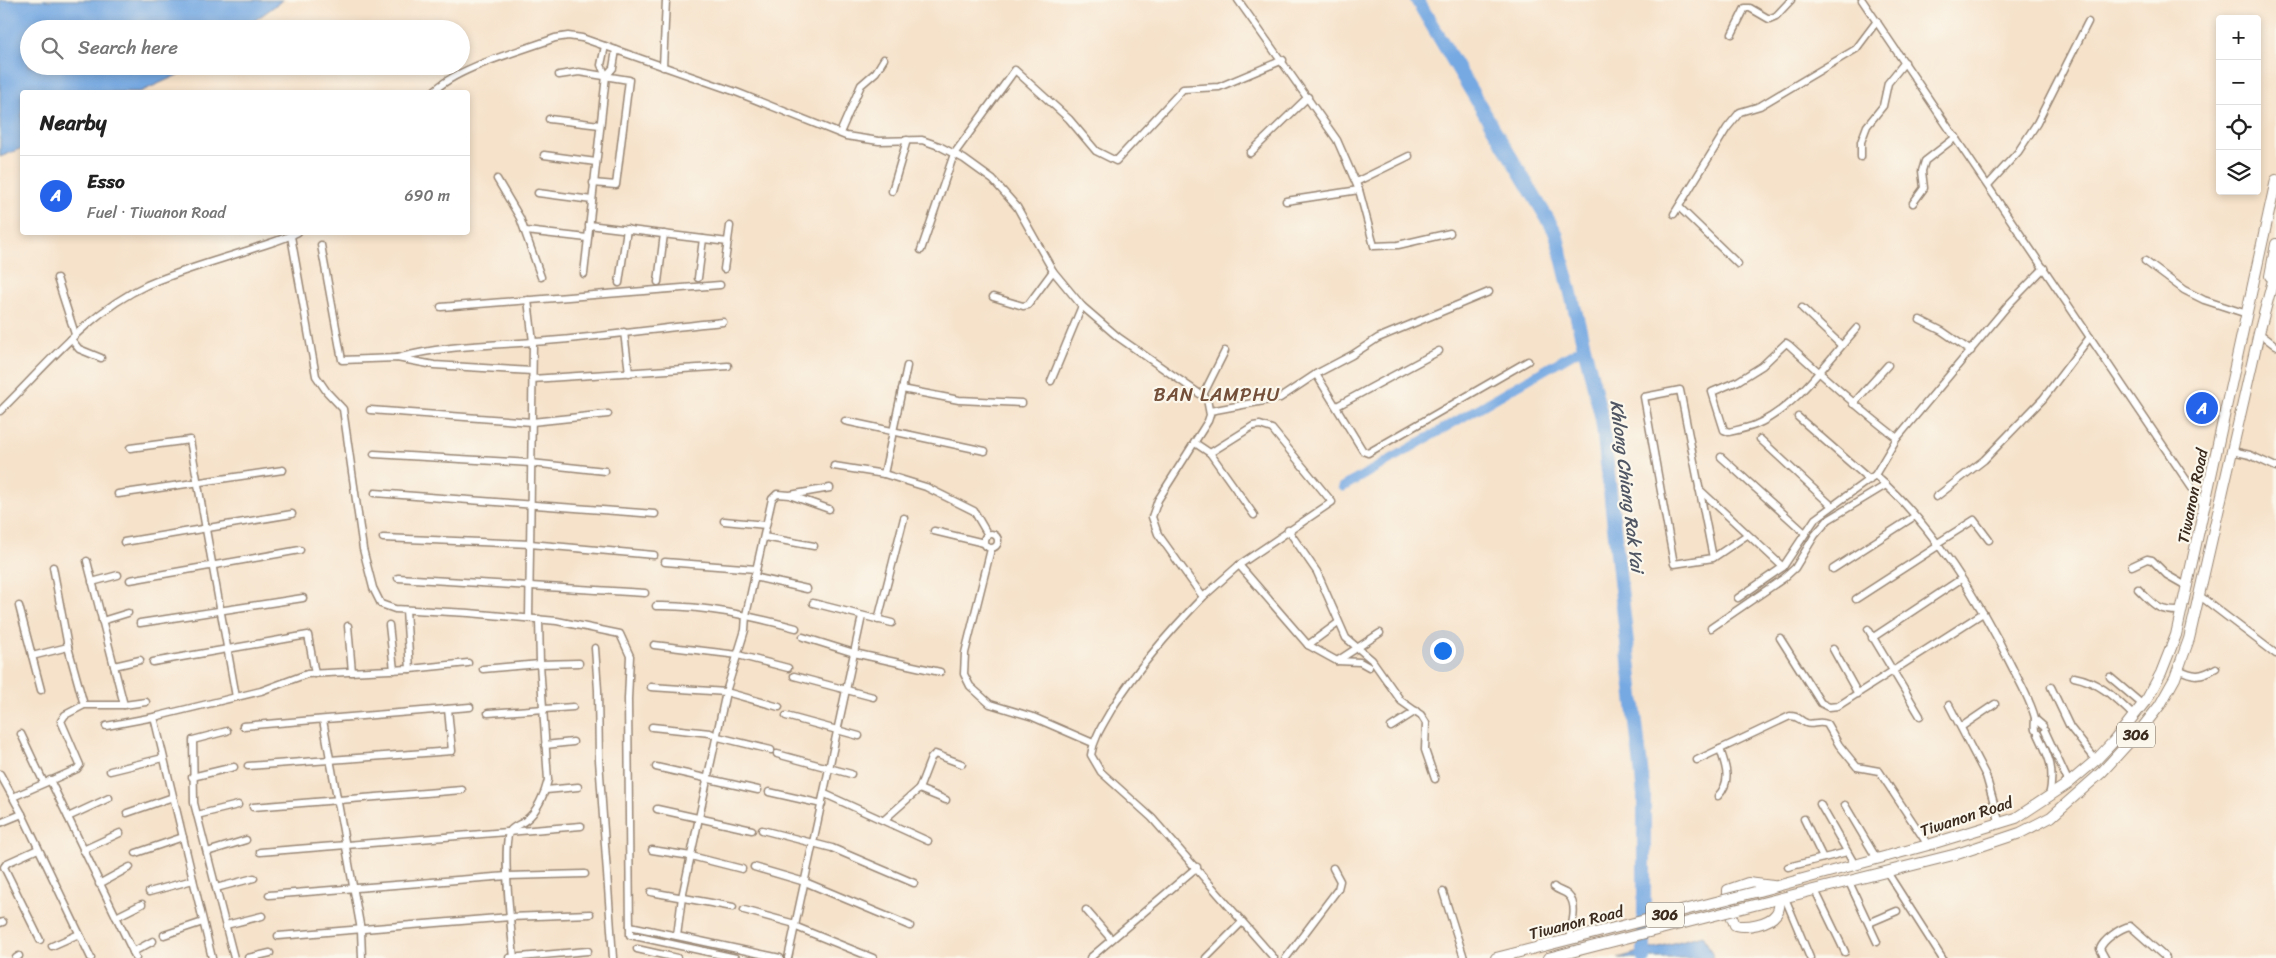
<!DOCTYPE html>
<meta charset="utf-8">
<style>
body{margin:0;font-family:Sriracha,sans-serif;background:#f2f2f2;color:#222}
.controls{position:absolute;right:15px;top:15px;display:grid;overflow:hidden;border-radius:5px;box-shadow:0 2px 8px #0003}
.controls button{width:45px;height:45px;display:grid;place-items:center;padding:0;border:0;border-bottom:1px solid #e0e0e0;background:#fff;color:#222;font:25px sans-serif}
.you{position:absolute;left:1442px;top:650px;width:18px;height:18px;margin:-12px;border:4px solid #fff;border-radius:50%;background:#1a73e8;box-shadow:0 0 0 8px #1a73e833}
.badge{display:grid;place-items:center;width:32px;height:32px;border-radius:50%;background:#2563eb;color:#fff;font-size:16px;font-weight:700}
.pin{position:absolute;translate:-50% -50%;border:2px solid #fff;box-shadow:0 1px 5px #0006}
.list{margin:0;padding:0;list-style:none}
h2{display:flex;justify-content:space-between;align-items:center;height:65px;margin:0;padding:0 20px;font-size:21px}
h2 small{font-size:16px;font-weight:400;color:#767676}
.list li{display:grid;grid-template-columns:32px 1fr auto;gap:15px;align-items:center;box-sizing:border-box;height:80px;padding:0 20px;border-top:1px solid #e0e0e0}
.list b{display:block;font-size:19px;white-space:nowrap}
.list p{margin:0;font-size:16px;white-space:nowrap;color:#767676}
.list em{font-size:16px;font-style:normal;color:#767676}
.icon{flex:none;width:28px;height:28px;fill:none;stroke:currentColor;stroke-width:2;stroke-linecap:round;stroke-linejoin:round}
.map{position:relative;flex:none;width:2276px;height:958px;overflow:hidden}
.search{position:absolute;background:#fff;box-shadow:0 2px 8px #0003;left:20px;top:20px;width:450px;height:55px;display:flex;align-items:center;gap:12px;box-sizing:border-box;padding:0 18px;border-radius:28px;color:#767676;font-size:19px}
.panel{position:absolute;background:#fff;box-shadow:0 2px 8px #0003;left:20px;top:90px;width:450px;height:145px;border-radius:5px}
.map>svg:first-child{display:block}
</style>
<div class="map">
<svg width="2276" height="958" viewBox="0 0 2276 958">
<rect width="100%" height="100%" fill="#fbf7ec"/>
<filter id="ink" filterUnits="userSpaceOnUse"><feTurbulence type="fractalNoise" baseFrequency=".02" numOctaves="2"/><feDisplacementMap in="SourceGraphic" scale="10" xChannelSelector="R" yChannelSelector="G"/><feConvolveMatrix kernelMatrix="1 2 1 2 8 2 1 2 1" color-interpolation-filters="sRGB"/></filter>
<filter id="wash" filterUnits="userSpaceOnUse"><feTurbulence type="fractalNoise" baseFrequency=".0096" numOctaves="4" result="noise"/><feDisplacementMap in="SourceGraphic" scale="20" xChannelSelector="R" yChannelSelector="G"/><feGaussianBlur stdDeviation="1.12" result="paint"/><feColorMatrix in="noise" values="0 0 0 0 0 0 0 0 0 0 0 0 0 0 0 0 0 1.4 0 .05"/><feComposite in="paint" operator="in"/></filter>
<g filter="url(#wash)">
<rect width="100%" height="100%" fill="#f6e2ca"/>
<g fill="#76a9e2" stroke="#586a80">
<path d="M0 0H283L243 29H29V66H190L180 74 140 92H22V148L0 157Z"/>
<path d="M1703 935 1714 958H1618Z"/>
</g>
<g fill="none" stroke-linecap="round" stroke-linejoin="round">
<path stroke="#76a9e2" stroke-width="9" d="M1343 487 1584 347"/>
<path stroke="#76a9e2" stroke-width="14" d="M1417 0 1556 233 1602 419 1644 795V958"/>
</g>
</g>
<g filter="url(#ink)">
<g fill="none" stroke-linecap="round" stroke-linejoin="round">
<defs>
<g id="street">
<path d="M1238 0 1337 140 1359 190 1374 246 1398 245 1450 233"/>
<path d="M1862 0 2204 506"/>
<path d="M1732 34 1745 8H1750L1769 19 1776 16 1791 0"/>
<path d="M663 67 666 0"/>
<path d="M559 75 579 72 629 80 616 185 593 183"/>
<path d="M606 76 613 68 616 50"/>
<path d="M433 92C457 67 521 51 555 38L568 36 582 38 736 92 846 136 879 141 922 140 939 146 964 159 993 180 1017 207 1053 271 1082 306 1118 337 1207 399 1210 415 1208 421 1158 500 1152 517 1158 534 1203 597C1169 632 1139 666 1113 707 1104 723 1094 737 1091 755L1101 772 1152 818 1274 958"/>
<path d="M549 119 600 125"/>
<path d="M840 133 861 85 876 72 884 59"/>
<path d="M1250 153 1308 97"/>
<path d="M544 155 596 162"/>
<path d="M1861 157V142L1867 126 1883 106 1888 83 1905 62"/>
<path d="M497 179 520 218 541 277"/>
<path d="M1356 182 1409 156"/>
<path d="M1988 185 2018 152 2037 123 2088 22"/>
<path d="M892 191 907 140"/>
<path d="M538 193 592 200"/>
<path d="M1286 201 1359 190"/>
<path d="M1913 203 1924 188 1922 171 1925 161 1956 137"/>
<path d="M1679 207 1738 264"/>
<path d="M1674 214 1727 128 1740 112 1760 106 1856 49 1877 21"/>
<path d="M589 225 728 242"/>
<path d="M526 231 587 238"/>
<path d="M291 236 316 376 327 392 343 409 363 549 373 588 381 604 395 609 469 613 557 621 620 634 630 656 628 699 630 935 736 958"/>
<path d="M321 245 342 360 397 358 434 365 532 371"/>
<path d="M921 250 954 154 1015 70 1069 119 1096 151 1116 161 1183 89 1219 87 1283 60"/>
<path d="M2145 261 2184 290 2204 300 2247 314"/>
<path d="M724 269 730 226"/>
<path d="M584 274 606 76 601 65 605 46"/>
<path d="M57 278 75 334"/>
<path d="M698 278 703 239"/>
<path d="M658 282 664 234"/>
<path d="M619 283 627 229"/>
<path d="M993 297 1023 306 1028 305 1053 271"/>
<path d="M528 300 533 342 529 618"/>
<path d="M441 307 720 285"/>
<path d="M1802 308 1841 345"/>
<path d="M1920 320 1942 331 1971 351"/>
<path d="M1857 328C1829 359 1795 409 1755 425 1747 428 1737 430 1729 432L1724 430 1712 392 1738 381 1762 366 1786 343 1789 345C1824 377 1859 409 1897 438"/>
<path d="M624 332 629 373"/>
<path d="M2259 333 2276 346"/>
<path d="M71 339 79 349 101 358"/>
<path d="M397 358C446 345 483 346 533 342 596 338 659 328 723 322"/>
<path d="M1316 374 1352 355 1378 338 1489 292"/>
<path d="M532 379 728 366"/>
<path d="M1051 381 1082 306"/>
<path d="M902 389 959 400 1022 403"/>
<path d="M1203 395 1225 351"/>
<path d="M1853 404 1888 365"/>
<path d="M1337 406 1439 351"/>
<path d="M370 410 532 422 608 414"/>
<path d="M0 411C46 366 88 312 147 285 182 270 219 260 255 248 270 243 285 239 298 232"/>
<path d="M1210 411 1280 398 1316 374 1363 451 1368 453 1528 361"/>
<path d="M1798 417 1870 480"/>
<path d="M845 421 985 451"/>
<path d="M1760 439 1832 506"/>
<path d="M1195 443 1210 453 1253 426 1260 425 1272 429 1332 502 1239 565 1203 597"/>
<path d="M130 448 190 440 236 697"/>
<path d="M2232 451 2250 455 2276 467"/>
<path d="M1210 453 1254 515"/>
<path d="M374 454 531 463 605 471"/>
<path d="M1721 457 1805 533"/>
<path d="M834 466 884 474 926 487 974 511 988 535"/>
<path d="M884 474 907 366"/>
<path d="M1875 475C1931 523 1981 603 2013 669 2021 684 2031 702 2035 718 2035 722 2034 726 2035 730"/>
<path d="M1699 489 1783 567"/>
<path d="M375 493 655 514"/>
<path d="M118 494 283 470"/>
<path d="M792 496 829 509"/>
<path d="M1936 497 1984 460 2043 399 2090 337"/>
<path d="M724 521 766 525"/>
<path d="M1288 530 1317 572 1346 638 1372 660 1401 701 1421 715 1426 723 1425 750 1435 779"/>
<path d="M934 531 984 543"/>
<circle cx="991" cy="541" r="7"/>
<path d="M764 537 814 546"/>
<path d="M383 538 530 544 654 555"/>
<path d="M124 542 292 514"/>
<path d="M1936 544 1974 520 1989 540"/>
<path d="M991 549 965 653 964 674 970 686 990 704 1033 717 1093 743"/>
<path d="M1713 558 1680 390 1644 397 1674 564 1713 558 1747 535"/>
<path d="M87 561 124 705"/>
<path d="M665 562 756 569"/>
<path d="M1239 565 1308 645 1338 623"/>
<path d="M2132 566 2147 559 2152 560 2167 575 2188 587"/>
<path d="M53 567 68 647 84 705"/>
<path d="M1833 569 1915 516"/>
<path d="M754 577 807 589"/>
<path d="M398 578 645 593"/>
<path d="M130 580 300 550"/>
<path d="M92 582 118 575"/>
<path d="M2138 589C2154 605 2158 612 2182 611"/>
<path d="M2200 596 2276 654"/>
<path d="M1738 598 1783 567 1815 519 1875 475 1897 438 2009 304 2044 268"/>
<path d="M1856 599 1938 546"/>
<path d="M813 603 892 623"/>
<path d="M19 606 41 690"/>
<path d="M656 606C704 605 750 616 796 628"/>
<path d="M406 610 410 669"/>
<path d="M878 620 904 518"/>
<path d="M102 621 128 613"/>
<path d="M140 623 303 598"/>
<path d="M389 625 394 670"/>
<path d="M348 626 352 672"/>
<path d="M1711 628 1784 578 1795 568 1815 535 1828 520 1886 485"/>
<path d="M1868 629 1920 716"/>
<path d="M803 637 854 653 940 672"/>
<path d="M1780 638 1821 703 1829 707 1838 706 1983 613"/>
<path d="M1872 638 1961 579"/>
<path d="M654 645 738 655 788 668"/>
<path d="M1308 645 1337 661 1360 662 1369 667"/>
<path d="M595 648 598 690 599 760 613 958"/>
<path d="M1833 649 1858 694"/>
<path d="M32 656 68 647"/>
<path d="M1337 661 1380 633"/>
<path d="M153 662 308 635 315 674"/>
<path d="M114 666 140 660"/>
<path d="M483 669 540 664 539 619"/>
<path d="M2178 669C2194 677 2201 677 2216 668"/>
<path d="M794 676 873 697"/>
<path d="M2074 677C2100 682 2115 698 2134 716"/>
<path d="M2110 677 2143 705"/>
<path d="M651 687 726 692 779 707"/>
<path d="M2051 687 2070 727 2096 760"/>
<path d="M1949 705 1986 776 2000 824"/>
<path d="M488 713 573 707"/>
<path d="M786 716 859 736"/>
<path d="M2035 719 2043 726"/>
<path d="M323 720 361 930 362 958"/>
<path d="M106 726 154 717"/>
<path d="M243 726 470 707"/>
<path d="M652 727 710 733 718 737 771 750"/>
<path d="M1391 727 1416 711"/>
<path d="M1961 727 1995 704"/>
<path d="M227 731 193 740 194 803 234 958"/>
<path d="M2045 731 2069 783"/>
<path d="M21 734 44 783"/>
<path d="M2038 734C2050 759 2055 769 2049 797"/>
<path d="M545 745 573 742"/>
<path d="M777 754 851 774"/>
<path d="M1697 760 1790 716C1799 716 1799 720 1806 723 1812 726 1818 720 1827 724L1839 745 1857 767 1879 771 1928 845"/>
<path d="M248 766 452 751 448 709"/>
<path d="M656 767 758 790"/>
<path d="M110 771 163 758"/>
<path d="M0 774 22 814 91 958"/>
<path d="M192 777 234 767"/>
<path d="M50 780 136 958"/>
<path d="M919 789 931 758 935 754 962 764"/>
<path d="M546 790 578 787"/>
<path d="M769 792 822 804"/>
<path d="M825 794 928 841"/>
<path d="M1718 796C1732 781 1726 767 1720 749"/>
<path d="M13 797 77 769 80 765 61 721 65 715 84 705H124L146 702"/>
<path d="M1820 804 1855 865"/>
<path d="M1845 805 1877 859"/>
<path d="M253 807 462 790"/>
<path d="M657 809 752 830"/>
<path d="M127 813 173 797"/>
<path d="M197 815 238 805"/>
<path d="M68 817 109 798"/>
<path d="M1804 819 1823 858"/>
<path d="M884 820 919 789 946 800"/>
<path d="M0 823 22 814"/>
<path d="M762 830 832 848 914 883"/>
<path d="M38 849 7 863 4 867 40 940"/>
<path d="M83 850 120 833"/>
<path d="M652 850 691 856 742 869"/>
<path d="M207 852 246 840"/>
<path d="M260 852 581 826"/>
<path d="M136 853 183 837"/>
<path d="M754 867 805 882 910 926"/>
<path d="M1788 867 1847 852"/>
<path d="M1887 872 1942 958"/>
<path d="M1849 882 1877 942"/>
<path d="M99 884 130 867"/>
<path d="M1554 887C1558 891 1564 891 1568 895 1579 905 1571 927 1569 939"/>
<path d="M216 888 254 878"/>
<path d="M1815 890 1845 952"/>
<path d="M149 892 193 880"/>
<path d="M651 892 733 907"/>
<path d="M1443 892 1464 958"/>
<path d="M269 895 507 876 585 874"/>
<path d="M1785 898 1810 958"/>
<path d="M744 910 795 924"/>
<path d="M1086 910 1111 939"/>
<path d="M116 917 142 904"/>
<path d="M0 923 3 922"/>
<path d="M1869 923 1897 911"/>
<path d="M226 925 262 916"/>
<path d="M630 926 780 958"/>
<path d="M794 926 873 958"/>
<path d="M164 935 203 922"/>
<path d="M278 936 510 917 590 914"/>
<path d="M677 936 682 897 726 692 745 630 746 615 772 499 777 494 790 495 830 488"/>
<path d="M52 946 79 934"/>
<path d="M637 949 677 958"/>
<path d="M133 952 153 941"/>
<path d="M16 958 19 956"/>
<path d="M212 958 154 717 261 691 307 674 410 669 468 663"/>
<path d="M248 958 270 953"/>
<path d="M509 958 588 951"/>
<path d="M514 958C512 938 501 844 510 831 513 826 522 824 526 820 537 812 545 793 548 780L540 664 579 663"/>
<path d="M788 958 862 616"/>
<path d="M1090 958 1197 867"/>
<path d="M1206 958 1242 922"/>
<path d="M1286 958 1338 889 1340 881 1333 868"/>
<path d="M2105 958 2100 949C2103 940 2120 928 2130 926L2166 958"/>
</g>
<g id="primary">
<path d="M2270 276 2276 244"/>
<path d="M1773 886 1748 883 1728 890V908L1735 925C1746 928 1769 924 1776 914 1780 910 1779 904 1780 899"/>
<path d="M1755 892 1928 845 2016 818 2069 783 2096 760 2113 742 2147 699 2161 673 2176 635 2276 180"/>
<path d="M1758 904 1957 854 2020 833 2051 817 2102 772 2142 728 2160 705 2175 678 2189 639 2259 333 2276 269"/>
<path d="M1496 958 1575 938"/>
<path d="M1548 958 1579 950"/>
</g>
</defs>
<use href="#street" stroke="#988674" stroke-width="9"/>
<use href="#primary" stroke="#988674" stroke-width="12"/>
<use href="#street" stroke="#fff" stroke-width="6"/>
<use href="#primary" stroke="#fff" stroke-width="10"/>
<defs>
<g id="primary-bridge">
<path d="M1575 938 1755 892"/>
<path d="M1579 950 1758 904"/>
</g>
</defs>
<use href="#primary-bridge" stroke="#988674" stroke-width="12" stroke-linecap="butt"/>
<use href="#primary-bridge" stroke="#fff" stroke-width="10"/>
</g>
</g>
<g text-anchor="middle" stroke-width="4.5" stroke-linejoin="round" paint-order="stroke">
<g fill="#fbf7ec" stroke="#75685c" stroke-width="1">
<rect x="2117" y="722.5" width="38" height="25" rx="4"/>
<rect x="1646" y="902.5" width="38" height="25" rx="4"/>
</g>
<g font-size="15" font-weight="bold" fill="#3b2a1e">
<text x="2136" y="740">306</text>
<text x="1665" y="920">306</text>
</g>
<g font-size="16" fill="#3b2a1e" stroke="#fbf7ec">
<text transform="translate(2192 496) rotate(-78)" y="6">Tiwanon Road</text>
<text transform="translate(1966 816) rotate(-18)" y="6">Tiwanon Road</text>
<text transform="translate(1576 922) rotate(-14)" y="6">Tiwanon Road</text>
</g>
<g font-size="18" font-style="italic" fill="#505663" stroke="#fbf7ec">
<text transform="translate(1627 486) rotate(83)" y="6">Khlong Chiang Rak Yai</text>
</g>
<g font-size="19" letter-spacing="1" fill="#734f3a" stroke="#fbf7ec">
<text x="1217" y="401">BAN LAMPHU</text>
</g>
</g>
</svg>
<div class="controls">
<button>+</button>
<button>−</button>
<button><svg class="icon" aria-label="locate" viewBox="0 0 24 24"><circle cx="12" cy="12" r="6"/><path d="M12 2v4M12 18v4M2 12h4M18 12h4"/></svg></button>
<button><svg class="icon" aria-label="layers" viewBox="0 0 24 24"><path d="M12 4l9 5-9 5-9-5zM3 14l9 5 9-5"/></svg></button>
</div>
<div class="you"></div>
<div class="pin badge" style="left:2202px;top:408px">A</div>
<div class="search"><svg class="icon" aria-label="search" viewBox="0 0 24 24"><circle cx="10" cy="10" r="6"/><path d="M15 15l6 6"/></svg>Search here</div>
<section class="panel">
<h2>Nearby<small></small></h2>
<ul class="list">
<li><span class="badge">A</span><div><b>Esso</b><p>Fuel · Tiwanon Road</p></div><em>690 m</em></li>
</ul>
</section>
</div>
